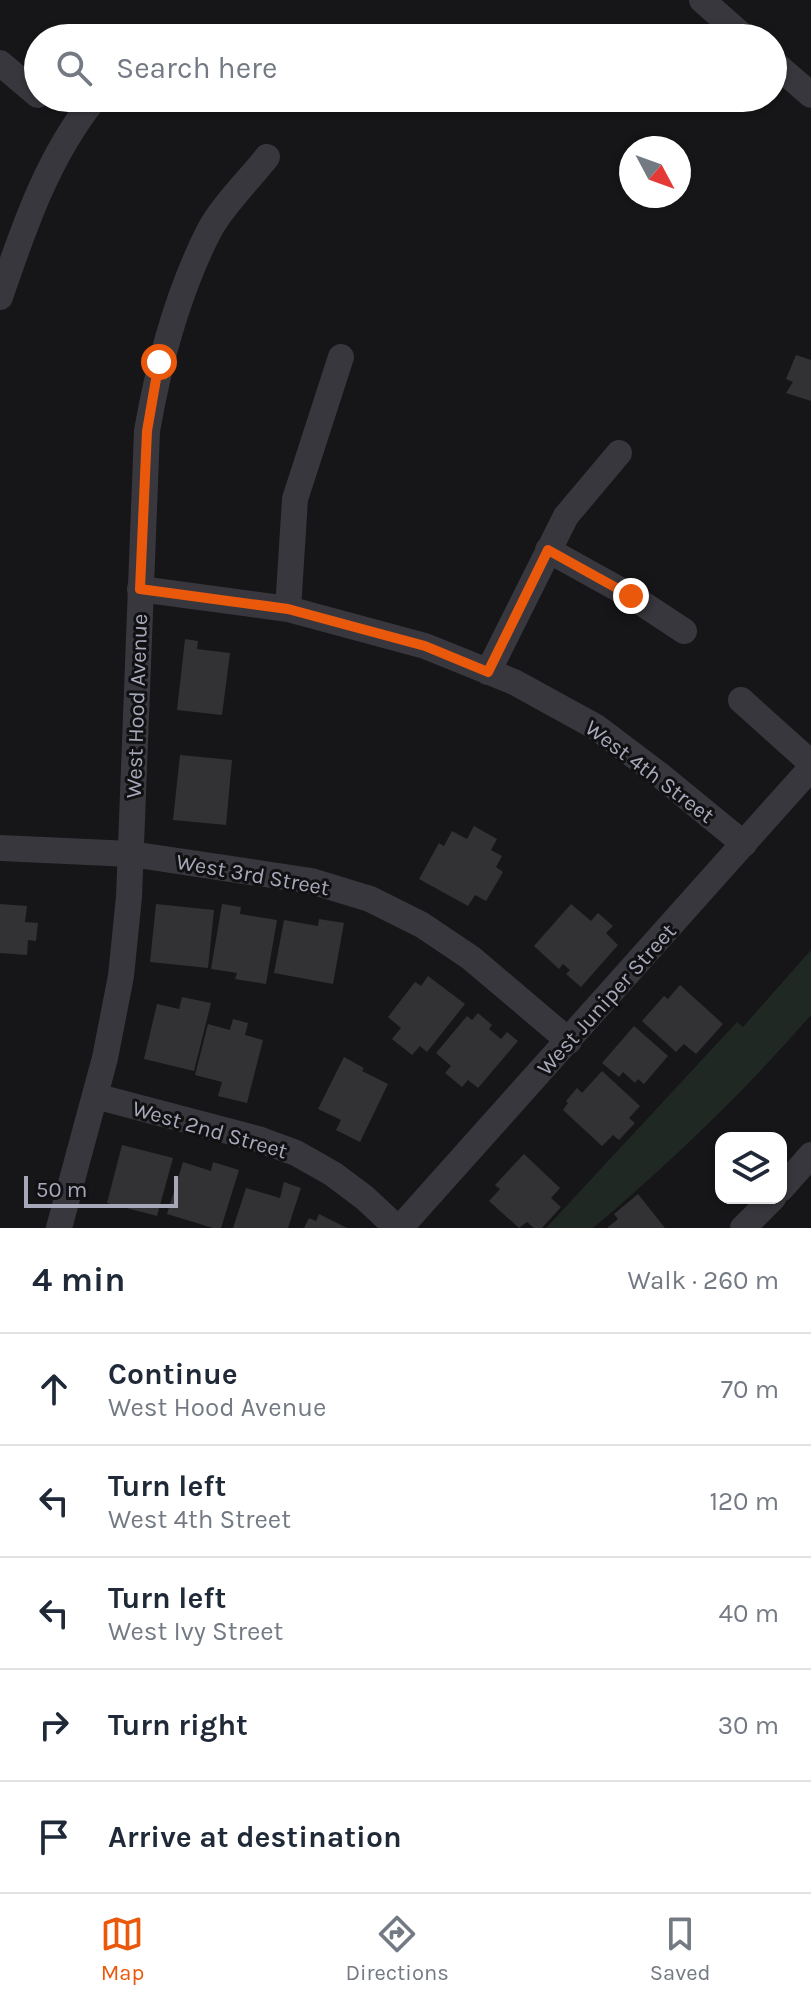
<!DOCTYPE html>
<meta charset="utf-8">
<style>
body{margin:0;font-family:Karla,sans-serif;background:#f6f6f7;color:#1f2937}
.controls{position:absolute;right:24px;bottom:24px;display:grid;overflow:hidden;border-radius:16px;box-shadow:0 2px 6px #0004}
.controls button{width:72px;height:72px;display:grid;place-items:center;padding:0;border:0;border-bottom:2px solid #e0e1e3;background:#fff;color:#1f2937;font:40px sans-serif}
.compass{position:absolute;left:619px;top:136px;width:72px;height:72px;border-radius:50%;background:#fff;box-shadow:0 2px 6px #0004;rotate:131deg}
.scale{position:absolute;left:24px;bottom:20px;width:154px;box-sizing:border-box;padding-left:8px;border:4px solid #a7a8b9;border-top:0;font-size:22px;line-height:28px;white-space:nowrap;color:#a7a8b9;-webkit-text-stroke:6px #111113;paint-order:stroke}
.stop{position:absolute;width:24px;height:24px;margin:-18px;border:6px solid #ea580c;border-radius:50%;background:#fff}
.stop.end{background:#ea580c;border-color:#fff;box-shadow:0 2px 8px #0008}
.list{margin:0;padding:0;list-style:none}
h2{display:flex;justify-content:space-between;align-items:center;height:104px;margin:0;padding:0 32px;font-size:34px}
h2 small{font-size:26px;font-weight:400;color:#747a83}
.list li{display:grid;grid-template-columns:52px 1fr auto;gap:24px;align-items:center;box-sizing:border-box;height:112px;padding:0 32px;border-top:2px solid #e0e1e3}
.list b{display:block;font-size:30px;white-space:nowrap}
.list p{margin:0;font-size:26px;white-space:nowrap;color:#747a83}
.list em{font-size:26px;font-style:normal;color:#747a83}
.icon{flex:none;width:44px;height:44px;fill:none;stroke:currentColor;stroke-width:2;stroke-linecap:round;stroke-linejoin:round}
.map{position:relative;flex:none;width:811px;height:1228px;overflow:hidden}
.search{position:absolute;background:#fff;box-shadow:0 2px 6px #0004;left:24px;right:24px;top:24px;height:88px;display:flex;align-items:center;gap:20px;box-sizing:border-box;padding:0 28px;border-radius:44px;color:#747a83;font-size:30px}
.sheet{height:664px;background:#fff}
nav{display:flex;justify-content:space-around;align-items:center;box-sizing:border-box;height:112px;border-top:2px solid #e0e1e3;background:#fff;font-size:22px;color:#747a83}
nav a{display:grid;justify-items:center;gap:4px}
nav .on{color:#ea580c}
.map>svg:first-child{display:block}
</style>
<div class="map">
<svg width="811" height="1228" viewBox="0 0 811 1228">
<rect width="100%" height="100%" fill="#161618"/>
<path fill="#202823" d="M811 950V1015C744 1092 671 1162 593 1228H546L737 1022 743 1027Z"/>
<g fill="#323134">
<path d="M796 355 811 360V401L786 393 793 382 786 379Z"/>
<path d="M185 639 198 641 197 649 230 653 222 715 177 710Z"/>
<path d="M180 755 232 760 226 825 173 820Z"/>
<path d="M474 826 497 839 491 850 502 856 496 867 503 872 486 901 475 895 468 906 419 879 439 843 444 846 452 831 467 839Z"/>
<path d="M0 904 27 906 25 922 38 923 36 941 28 940 27 955 0 953Z"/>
<path d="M156 904 214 910 208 968 150 962Z"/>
<path d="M222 904 241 907 240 914 277 920 266 984 235 979 237 973 211 969Z"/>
<path d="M571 904 591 921 598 913 613 926 606 933 618 945 581 987 566 974 570 970 563 964 559 969 534 946Z"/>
<path d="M319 919 344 923 333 984 274 973 284 920 318 926Z"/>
<path d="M428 976 465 1004 427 1052 420 1046 412 1055 392 1039 401 1028 388 1017 415 982 421 986Z"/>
<path d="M680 985 723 1024 696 1054 684 1044 676 1052 642 1021 664 996 668 999Z"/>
<path d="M182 997 211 1003 194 1071 144 1059 157 1004 179 1009Z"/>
<path d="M478 1013 492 1025 489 1029 501 1039 507 1032 518 1041 478 1088 468 1080 462 1087 445 1073 451 1066 436 1053 467 1016 472 1020Z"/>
<path d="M233 1019 248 1023 245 1035 263 1040 247 1103 218 1096 222 1082 195 1075 208 1024 230 1030Z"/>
<path d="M634 1026 668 1056 644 1084 638 1079 635 1083 623 1072 619 1077 602 1063Z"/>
<path d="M344 1057 364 1068 362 1071 388 1084 360 1142 336 1130 341 1120 318 1109Z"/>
<path d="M602 1071 640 1106 629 1118 635 1123 619 1140 613 1135 602 1146 563 1110 568 1103 566 1101 577 1088 582 1093Z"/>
<path d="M122 1145 173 1158 157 1216 107 1203Z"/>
<path d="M524 1154 560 1188 551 1198 561 1207 542 1228H534L527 1222 519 1228 489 1201 500 1189 495 1185Z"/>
<path d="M183 1162 211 1171 213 1162 239 1170 221 1228H213L167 1214Z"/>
<path d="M284 1182 301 1188 288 1228H233L246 1188 280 1198Z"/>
<path d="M638 1194 665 1228H607L618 1219 614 1214Z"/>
<path d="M319 1214 347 1228H304L309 1218 316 1221Z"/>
</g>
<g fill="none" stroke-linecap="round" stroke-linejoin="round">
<g stroke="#37373d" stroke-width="26">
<path d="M702 0 745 38"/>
<path d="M773 62 811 95"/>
<path d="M0 63 38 95"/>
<path d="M0 297C24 227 48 156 95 98"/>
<path d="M548 550 631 596 684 631"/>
<path d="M140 589 288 609 425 646 514 682 596 727 661 776 744 844"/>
<path d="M288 609 295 499 341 357"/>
<path d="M488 672 566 516 619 453"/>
<path d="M741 700 811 763"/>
<path d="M0 848 131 854 311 881 370 899 422 925 471 958 569 1041"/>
<path d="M95 1096 258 1139 296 1153 333 1174 365 1198 397 1228"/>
<path d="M781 1189 811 1155"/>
<path d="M59 1228 105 1058 121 976 129 897 147 431C159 362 177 294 209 231 222 206 249 180 267 157"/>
<path d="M400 1228 811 768"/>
<path d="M743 1228 773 1198"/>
</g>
</g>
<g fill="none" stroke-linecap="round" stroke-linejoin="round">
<path stroke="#ea580c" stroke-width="10" d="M159 362 147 431 140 589 288 609 425 646 488 672 548 550 631 596"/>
</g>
<g text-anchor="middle" stroke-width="6" stroke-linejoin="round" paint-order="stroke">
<g font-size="22" fill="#a7a8b9" stroke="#111113">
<text transform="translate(136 706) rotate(-88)" y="8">West Hood Avenue</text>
<text transform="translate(650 771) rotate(37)" y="8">West 4th Street</text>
<text transform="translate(253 874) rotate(10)" y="8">West 3rd Street</text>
<text transform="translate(606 999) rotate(-48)" y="8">West Juniper Street</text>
<text transform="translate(210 1129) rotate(16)" y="8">West 2nd Street</text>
</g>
</g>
</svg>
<div class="controls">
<button><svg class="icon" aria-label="layers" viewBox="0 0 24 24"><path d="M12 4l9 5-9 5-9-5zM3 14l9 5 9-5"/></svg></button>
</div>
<svg class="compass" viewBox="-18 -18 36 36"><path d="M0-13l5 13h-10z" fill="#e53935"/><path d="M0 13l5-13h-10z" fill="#747a83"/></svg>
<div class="scale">50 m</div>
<div class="stop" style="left:159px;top:362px"></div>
<div class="stop end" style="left:631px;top:596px"></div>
<div class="search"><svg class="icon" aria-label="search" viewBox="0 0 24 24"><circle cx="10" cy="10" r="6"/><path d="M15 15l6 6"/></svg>Search here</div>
</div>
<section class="sheet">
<h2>4 min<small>Walk · 260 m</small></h2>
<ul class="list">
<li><svg class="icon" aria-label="ahead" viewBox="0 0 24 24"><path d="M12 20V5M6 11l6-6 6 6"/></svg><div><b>Continue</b><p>West Hood Avenue</p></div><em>70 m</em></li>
<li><svg class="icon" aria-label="left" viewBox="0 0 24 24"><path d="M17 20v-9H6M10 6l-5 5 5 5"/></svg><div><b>Turn left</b><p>West 4th Street</p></div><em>120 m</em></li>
<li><svg class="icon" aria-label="left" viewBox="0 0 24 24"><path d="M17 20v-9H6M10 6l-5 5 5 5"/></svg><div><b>Turn left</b><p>West Ivy Street</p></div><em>40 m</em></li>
<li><svg class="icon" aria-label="right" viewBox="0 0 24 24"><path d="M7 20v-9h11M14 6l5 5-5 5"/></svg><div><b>Turn right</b></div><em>30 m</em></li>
<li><svg class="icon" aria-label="arrive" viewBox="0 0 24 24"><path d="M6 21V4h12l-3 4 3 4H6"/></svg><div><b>Arrive at destination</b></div></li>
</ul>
</section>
<nav>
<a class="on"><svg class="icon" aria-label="map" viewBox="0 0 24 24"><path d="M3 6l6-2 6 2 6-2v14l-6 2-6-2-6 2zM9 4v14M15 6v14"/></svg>Map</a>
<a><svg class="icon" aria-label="directions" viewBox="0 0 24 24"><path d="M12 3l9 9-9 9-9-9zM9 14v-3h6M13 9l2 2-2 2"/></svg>Directions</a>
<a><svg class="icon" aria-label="saved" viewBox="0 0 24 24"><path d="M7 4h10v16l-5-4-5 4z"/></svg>Saved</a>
</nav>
